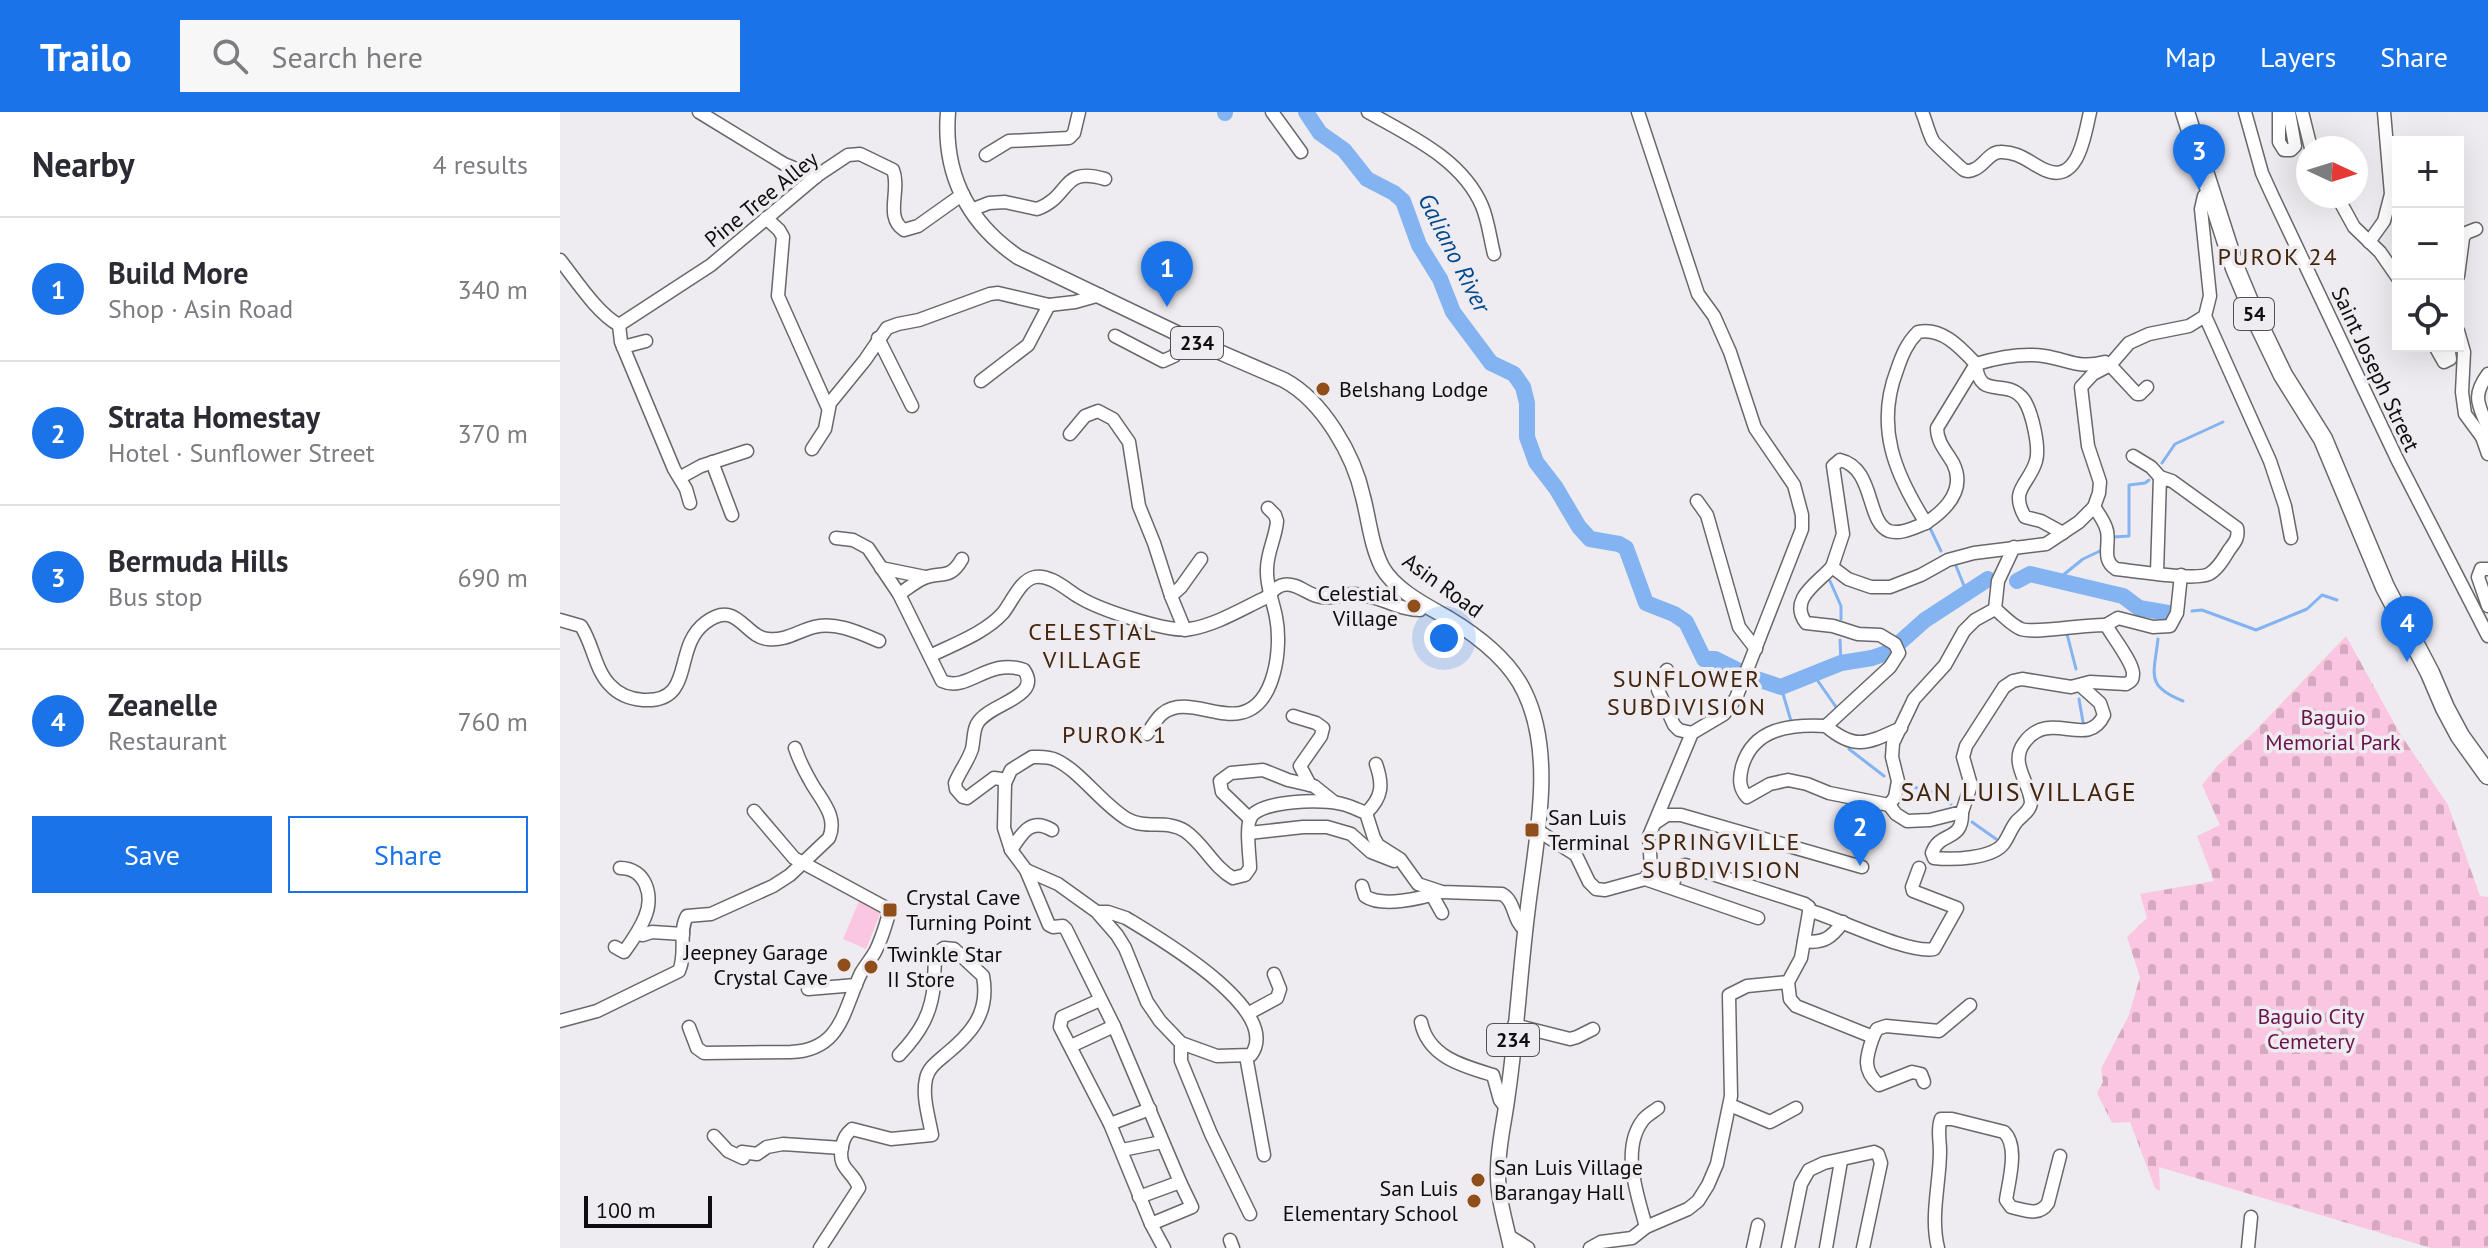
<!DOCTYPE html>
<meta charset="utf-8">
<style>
body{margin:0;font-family:"PT Sans",sans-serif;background:#f7f7f7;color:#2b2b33}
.controls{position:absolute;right:24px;top:24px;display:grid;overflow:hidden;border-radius:0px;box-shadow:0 8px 32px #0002}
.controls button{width:72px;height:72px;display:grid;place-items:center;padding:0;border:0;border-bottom:2px solid #e1e1e2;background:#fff;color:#2b2b33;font:40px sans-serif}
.compass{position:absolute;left:1736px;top:24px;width:72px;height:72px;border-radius:50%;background:#fff;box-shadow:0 8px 32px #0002;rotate:94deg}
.scale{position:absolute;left:24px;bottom:20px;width:128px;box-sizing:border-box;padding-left:8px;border:4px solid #0e0e0f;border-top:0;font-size:22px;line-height:28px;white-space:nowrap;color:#0e0e0f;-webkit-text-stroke:6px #eeecf0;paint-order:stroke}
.you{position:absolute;left:884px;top:526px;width:28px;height:28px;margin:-20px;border:6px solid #fff;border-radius:50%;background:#1a73e8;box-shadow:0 0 0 12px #1a73e833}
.badge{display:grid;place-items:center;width:52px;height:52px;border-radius:50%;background:#1a73e8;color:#fff;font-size:26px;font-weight:700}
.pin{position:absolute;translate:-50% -66px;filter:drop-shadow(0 2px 4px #0008)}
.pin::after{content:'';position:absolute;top:42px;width:28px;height:24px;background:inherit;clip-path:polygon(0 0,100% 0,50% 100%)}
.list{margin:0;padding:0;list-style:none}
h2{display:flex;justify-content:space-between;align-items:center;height:104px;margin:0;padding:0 32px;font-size:34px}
h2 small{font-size:26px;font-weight:400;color:#7c7c81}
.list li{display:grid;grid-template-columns:52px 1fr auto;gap:24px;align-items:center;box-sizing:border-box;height:144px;padding:0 32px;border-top:2px solid #e1e1e2}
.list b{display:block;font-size:30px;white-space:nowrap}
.list p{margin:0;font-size:26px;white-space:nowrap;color:#7c7c81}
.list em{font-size:26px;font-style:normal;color:#7c7c81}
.actions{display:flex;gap:16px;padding:24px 32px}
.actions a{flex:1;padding:18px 0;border:2px solid #1a73e8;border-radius:0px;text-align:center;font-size:28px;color:#1a73e8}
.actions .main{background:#1a73e8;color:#fff}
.icon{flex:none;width:44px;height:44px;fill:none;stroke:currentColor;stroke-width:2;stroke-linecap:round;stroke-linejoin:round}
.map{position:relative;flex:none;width:1928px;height:1136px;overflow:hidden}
header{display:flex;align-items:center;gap:48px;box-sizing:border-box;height:112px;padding:0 40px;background:#1a73e8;color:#fff}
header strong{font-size:38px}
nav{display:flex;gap:44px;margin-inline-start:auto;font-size:28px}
.search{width:560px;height:72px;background:#f7f7f7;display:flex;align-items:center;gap:20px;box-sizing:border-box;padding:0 28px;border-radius:0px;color:#7c7c81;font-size:30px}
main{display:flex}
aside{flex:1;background:#fff}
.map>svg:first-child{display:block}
</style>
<header>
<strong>Trailo</strong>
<div class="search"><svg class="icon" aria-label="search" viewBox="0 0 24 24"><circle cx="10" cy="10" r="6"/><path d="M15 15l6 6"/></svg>Search here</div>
<nav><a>Map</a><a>Layers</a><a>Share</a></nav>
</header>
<main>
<aside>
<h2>Nearby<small>4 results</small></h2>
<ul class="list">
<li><span class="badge">1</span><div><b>Build More</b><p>Shop · Asin Road</p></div><em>340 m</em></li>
<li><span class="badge">2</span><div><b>Strata Homestay</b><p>Hotel · Sunflower Street</p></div><em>370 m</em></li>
<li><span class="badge">3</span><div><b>Bermuda Hills</b><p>Bus stop</p></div><em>690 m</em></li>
<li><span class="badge">4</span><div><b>Zeanelle</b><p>Restaurant</p></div><em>760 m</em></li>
</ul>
<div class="actions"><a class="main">Save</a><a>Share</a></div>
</aside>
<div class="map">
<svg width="1928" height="1136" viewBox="0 0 1928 1136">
<defs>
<pattern id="cemetery-stones" width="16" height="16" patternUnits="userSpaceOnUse" patternTransform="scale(2)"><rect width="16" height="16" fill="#fbc6e2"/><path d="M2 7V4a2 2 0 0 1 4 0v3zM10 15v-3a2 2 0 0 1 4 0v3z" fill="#d6a9c1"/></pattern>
</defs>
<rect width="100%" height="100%" fill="#eeecf0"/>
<path fill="url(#cemetery-stones)" d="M1786 524 1839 620 1888 693 1920 784 1928 785V1136H1871L1599 1055 1600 1079 1595 1076 1570 1010 1552 1011 1537 981 1543 970 1541 957 1569 903 1580 865 1567 825 1587 806 1580 782 1654 769 1637 724 1660 713 1642 673 1658 653 1694 620Z"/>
<path fill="#fbc6e2" d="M300 787 322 797 306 837 283 827Z"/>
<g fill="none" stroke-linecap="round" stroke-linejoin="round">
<g stroke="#83b3f0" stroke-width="3">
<path d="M1602 351 1615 332 1663 310"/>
<path d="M1370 416 1381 439"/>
<path d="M1554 425 1569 424V373L1585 371 1589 368"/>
<path d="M1396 454 1407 481"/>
<path d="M1497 468 1523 447 1540 439"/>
<path d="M1270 469 1281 494V507"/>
<path d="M1632 499 1642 498 1696 518 1747 497 1762 483 1777 488"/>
<path d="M1507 522 1516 557"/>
<path d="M1598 527C1594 563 1585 574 1623 589"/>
<path d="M1280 528 1281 551"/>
<path d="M1253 562 1276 595"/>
<path d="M1221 575 1231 609"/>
<path d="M1519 587 1523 610"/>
<path d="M1289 637 1324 664"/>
<path d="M1350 674 1378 682 1391 692"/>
<path d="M1412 710 1436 727"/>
</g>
<g stroke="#83b3f0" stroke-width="16">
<path d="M665 0V1"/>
<path d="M746 0 760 21 784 38 807 67 834 81 843 89 859 133 880 167 893 200 931 251 954 262 963 275 967 291V325L976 350 996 376 1019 415 1030 427 1059 432 1066 436 1086 491 1114 502 1126 510 1144 547H1155L1191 565 1221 575 1281 551 1312 546 1329 540 1365 508 1428 467"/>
<path d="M1457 469 1470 462 1563 484 1579 496 1608 501"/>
</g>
<defs>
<g id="minor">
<path d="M139 0 224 52 256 65"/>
<path d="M712 0 741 40"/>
<path d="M808 0C850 24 902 47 922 94 928 108 930 126 934 142"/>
<path d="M1362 0C1366 9 1368 20 1373 29 1374 31 1402 57 1404 58 1408 60 1411 59 1415 57 1424 53 1430 40 1440 40 1458 39 1470 51 1485 58 1519 73 1525 21 1530 0"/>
<path d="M1685 0 1702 61 1712 83 1837 347 1928 524"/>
<path d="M1719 0V30L1724 38H1731L1735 34 1729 0"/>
<path d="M1742 0 1751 36"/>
<path d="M426 43 449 29 509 26 514 21 519 0"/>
<path d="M1777 84 1794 115 1820 140 1838 166"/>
<path d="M411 98 429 91 445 90 477 97C512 84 500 54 545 67"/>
<path d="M206 106 219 118 223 125 218 184 268 296"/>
<path d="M1809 130 1824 109 1831 82 1824 0"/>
<path d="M0 148C16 168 37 201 59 213L151 153 258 63 288 43 300 42 333 58C341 78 324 105 344 118L358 114 403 82"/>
<path d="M1898 164 1903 126 1906 121 1916 117"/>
<path d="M1645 204 1710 349 1725 394 1731 426"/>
<path d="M59 213 61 230 114 357 126 377 130 391"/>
<path d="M1898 219 1904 240 1902 280 1905 302 1922 325 1928 342"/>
<path d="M555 224 603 249 614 244 627 226"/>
<path d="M318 226 352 294"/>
<path d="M1875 234 1884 250 1890 247 1888 234"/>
<path d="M63 235 86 229"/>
<path d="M1550 253 1577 282H1580L1587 275"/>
<path d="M421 269 468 233 489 193"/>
<path d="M510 322 525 304 538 299 553 307 569 330 579 394 594 431 611 484 625 518"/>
<path d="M1922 325 1928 316C1919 293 1911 285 1928 262"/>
<path d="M252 337 265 317 270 291 305 248 327 216 338 212 359 208 430 182 438 181 489 193 515 190 540 183"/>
<path d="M1573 344 1591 355 1600 365"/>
<path d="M152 350 172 403"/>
<path d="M121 365 141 354 187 339"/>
<path d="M1137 389 1147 403 1179 515 1196 537"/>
<path d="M1534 395C1539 402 1545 410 1547 419 1550 433 1541 448 1556 457 1574 459 1636 469 1649 462 1658 457 1664 446 1669 438 1675 430 1679 426 1677 416L1612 369 1600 365 1597 461"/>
<path d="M1503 421 1481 409 1465 405C1449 377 1469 373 1476 349 1480 335 1472 300 1464 288 1447 264 1419 290 1416 252 1400 235 1382 215 1358 220 1347 231 1342 243 1337 258 1315 315 1335 362 1366 411 1387 397 1406 377 1393 351 1386 339 1377 330 1377 316L1416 252C1436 246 1463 241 1484 244 1510 248 1518 257 1545 250"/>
<path d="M276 426 293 428 308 436 339 482 382 569C408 581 428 545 464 558 483 586 428 591 417 612 413 619 414 629 412 637 408 649 400 659 395 671L396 677 403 685 407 686 434 666 441 667 445 671 444 716 451 738 466 758 489 813 493 815 503 814 506 817 554 914 620 1070 632 1095 591 1112"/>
<path d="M1272 455 1283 422 1273 354 1280 348C1315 356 1306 410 1329 419 1341 423 1355 415 1366 411"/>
<path d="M321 456 365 465"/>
<path d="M1928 457H1921L1918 465 1928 494"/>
<path d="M339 482C347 477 354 471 362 467 380 458 389 470 402 447"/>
<path d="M611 484 621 475 641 447"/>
<path d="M0 508 21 514C33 532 35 558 50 573 59 583 71 587 83 588 136 591 112 536 145 511 177 486 184 525 208 527 226 529 238 519 254 515 275 509 300 521 319 529"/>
<path d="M1546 513 1558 506 1593 515 1610 514 1617 501 1621 463"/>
<path d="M370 544C394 532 425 521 443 501 452 490 460 468 475 465 490 462 507 478 519 485 538 497 608 521 630 517 655 513 680 498 703 487 711 483 714 475 723 473 735 470 746 481 757 484 770 488 781 482 794 482 817 482 837 498 860 498L864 493"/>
<path d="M1107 558 1098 569V578L1114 613 1119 618 1132 621"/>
<path d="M733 604 756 611 763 616 761 624 740 654 750 673"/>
<path d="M1266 614 1330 555 1339 541 1335 532 1320 523 1298 522 1273 514 1246 511C1228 487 1258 471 1272 455L1288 467 1311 475H1330L1361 463 1388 448 1414 441 1486 432 1519 410 1534 395 1539 381 1540 370 1528 334 1521 275 1533 262 1550 253 1569 231 1589 222 1629 214 1645 204 1650 184 1641 97 1644 84 1649 80"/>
<path d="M1341 616C1308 631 1295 639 1266 614 1230 612 1193 616 1182 655 1179 667 1179 676 1187 685L1210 672 1228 668 1247 672 1269 681 1329 693 1336 702 1347 709 1370 708 1402 700 1411 673 1403 645 1406 634 1444 575 1453 569 1462 567 1511 575 1530 570 1566 572C1571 569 1573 569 1573 561 1572 549 1552 524 1546 513 1525 512 1476 522 1461 517 1451 513 1443 503 1435 497"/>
<path d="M587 622C592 615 596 607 602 602 623 584 656 606 680 601 716 594 722 534 716 505 713 489 706 474 707 457 707 440 716 425 717 409L715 403 708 396"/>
<path d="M445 671 451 658 472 645C480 645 488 644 496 648 520 659 542 692 567 707 586 718 607 707 625 719 644 732 654 756 673 766L685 763 690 756C690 745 685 714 691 705 701 688 764 687 782 692 791 694 798 698 806 701L814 726 818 733 840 747 858 772 882 780 942 782C956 790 952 808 965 818"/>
<path d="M1329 693 1335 685 1338 669 1332 645 1333 631 1354 587 1385 553 1404 519 1415 508 1435 497 1438 469 1454 435"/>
<path d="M1402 700C1403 731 1380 718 1372 741L1374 746C1392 748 1433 747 1444 731 1449 724 1451 716 1457 709 1462 704 1471 698 1471 690 1470 671 1449 651 1464 631 1490 595 1527 639 1544 603L1540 591 1521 574"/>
<path d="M806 701C823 685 823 672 816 652"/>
<path d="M690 707 662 680 660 669 671 661 703 658 728 668 754 674 774 690"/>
<path d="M1095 711 1107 703H1121L1302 755"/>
<path d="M977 718 1016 743 1029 770 1036 777 1045 778 1085 767 1091 757 1089 724 1132 621 1164 602 1176 586 1242 417V403L1234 373 1195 316 1170 240 1154 204 1138 182 1078 0"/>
<path d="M689 721 743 715H767L791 722 811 740 834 749"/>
<path d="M451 738C462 721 471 705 492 718"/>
<path d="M466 758 498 772 537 800 557 823 565 836 587 890 600 909 621 931 657 944 691 943C724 898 597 825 566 806L548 800H537"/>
<path d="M1085 767 1198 806"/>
<path d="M802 774 805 784C822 796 862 786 881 780"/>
<path d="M872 783 882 801"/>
<path d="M1254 800C1283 809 1349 842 1374 837L1397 796 1353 779 1352 775 1359 756"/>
<path d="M77 822 83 823 92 820 123 822"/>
<path d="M1244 829C1264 832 1272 825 1283 810"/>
<path d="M55 835 64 840C72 829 80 818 85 805 94 784 86 756 60 756"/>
<path d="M1228 870 1230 887 1236 894 1313 925 1317 917 1326 914 1379 919 1410 893"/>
<path d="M248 877 296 873"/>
<path d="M540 888 502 905 500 915 550 1012 591 1112 604 1136"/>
<path d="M689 901 717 886 720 877 714 862"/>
<path d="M0 909 37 899 119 859C127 841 118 820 127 804L151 802 213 774 230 763 269 726C278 705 262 689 252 672 245 660 239 648 235 636"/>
<path d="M861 910C868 945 903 954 933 963L940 988 946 996"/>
<path d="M954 913 1010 927 1017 925 1033 917"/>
<path d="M129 915 137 936 144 941 231 940C282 938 283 898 301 861 305 854 311 847 315 840 322 827 326 812 330 798L234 746 194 699"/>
<path d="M1313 925C1306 945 1302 958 1319 973L1352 960 1361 962 1364 970"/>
<path d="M621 931V949L651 1022 690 1102"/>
<path d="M511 934 554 914"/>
<path d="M686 944 704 1043"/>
<path d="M1170 993 1210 1010 1236 996"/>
<path d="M550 1012 590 997"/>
<path d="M154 1024 168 1039 183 1046 182 1040 197 1042 207 1035 223 1032 282 1036"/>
<path d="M562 1038 602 1030"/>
<path d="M579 1085 620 1070"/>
<path d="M1086 1115C1078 1084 1060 1038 1083 1008 1087 1003 1093 1000 1098 996"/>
<path d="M949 1124 968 1136"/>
<path d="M670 1128 673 1136"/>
<path d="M260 1136 299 1076C293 1058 277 1058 282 1034 284 1026 286 1022 292 1017L331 1027 372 1023C369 1006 362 984 366 967 368 956 377 950 385 943 411 922 430 901 423 864L394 837 384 836 378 840C373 850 375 860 374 871 372 901 360 921 339 943"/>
<path d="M1030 1136 1041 1130 1072 1126 1086 1115 1128 1097 1138 1089 1148 1073 1157 1052 1171 984 1169 883 1187 874 1228 870 1241 846 1249 800V795L1245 792 1125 753 1118 756 1112 775"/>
<path d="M1193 1136 1198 1113"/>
<path d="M1228 1136 1241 1072 1249 1058 1264 1051 1314 1040 1318 1042 1321 1051 1303 1136"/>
<path d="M1266 1136 1281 1049"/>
<path d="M1378 1136C1370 1104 1380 1071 1380 1039 1380 1028 1377 1017 1381 1007H1392L1444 1020C1459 1034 1449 1068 1446 1088L1451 1095C1465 1098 1479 1105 1488 1091L1500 1044"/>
<path d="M1688 1136 1691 1105"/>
</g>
<path id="major" d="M388 0C383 61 407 110 458 145L627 226 724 268C763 289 794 343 803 385 809 408 811 433 822 455 835 478 865 493 888 506 918 524 950 548 965 581 995 644 976 728 968 795 960 857 957 919 948 981 945 1007 938 1033 938 1059 937 1085 946 1111 951 1136"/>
<path id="highway" d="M1625 0 1675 156 1698 211 1723 263 1763 327 1825 475 1870 561 1885 596 1900 624 1928 663"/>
</defs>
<use href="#minor" stroke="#68676a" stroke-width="15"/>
<use href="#major" stroke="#68676a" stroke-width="17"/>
<use href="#highway" stroke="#68676a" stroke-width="21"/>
<use href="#minor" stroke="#fff" stroke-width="12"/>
<use href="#major" stroke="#fff" stroke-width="14"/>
<use href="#highway" stroke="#fff" stroke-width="18"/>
</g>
<g fill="#904e1b" stroke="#eeecf0" stroke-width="3">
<circle cx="763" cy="277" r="8"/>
<circle cx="854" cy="494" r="8"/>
<rect x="964" y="710" width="16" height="16" rx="4"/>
<rect x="322" y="790" width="16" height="16" rx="4"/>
<circle cx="284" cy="853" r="8"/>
<circle cx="311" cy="855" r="8"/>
<circle cx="918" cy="1068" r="8"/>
<circle cx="914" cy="1089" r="8"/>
</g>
<g text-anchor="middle" stroke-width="7" stroke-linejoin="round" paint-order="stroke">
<g fill="#eeecf0" stroke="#515152" stroke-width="2">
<rect x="1674" y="186" width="40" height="32" rx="6"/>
<rect x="611" y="215" width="52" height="32" rx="6"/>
<rect x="927" y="912" width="52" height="32" rx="6"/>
</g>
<g font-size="20" font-weight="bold" fill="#0e0e0f">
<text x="1694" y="209">54</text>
<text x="637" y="238">234</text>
<text x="953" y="935">234</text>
</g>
<g font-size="22" fill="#0e0e0f" stroke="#eeecf0">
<text transform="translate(201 87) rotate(-39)" y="8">Pine Tree Alley</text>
<text transform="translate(1816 257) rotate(65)" y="8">Saint Joseph Street</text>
<text transform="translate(883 473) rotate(36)" y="8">Asin Road</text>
</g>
<g font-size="22" fill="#0e0e0f" stroke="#eeecf0" text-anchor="start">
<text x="779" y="285">Belshang Lodge</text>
<text x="838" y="489" text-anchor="end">Celestial<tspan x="838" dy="25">Village</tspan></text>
<text x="988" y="713">San Luis<tspan x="988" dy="25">Terminal</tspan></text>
<text x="346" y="793">Crystal Cave<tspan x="346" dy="25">Turning Point</tspan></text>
<text x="268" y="848" text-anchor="end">Jeepney Garage<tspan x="268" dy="25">Crystal Cave</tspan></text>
<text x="327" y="850">Twinkle Star<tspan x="327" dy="25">II Store</tspan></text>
<text x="934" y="1063">San Luis Village<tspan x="934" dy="25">Barangay Hall</tspan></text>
<text x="898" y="1084" text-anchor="end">San Luis<tspan x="898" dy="25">Elementary School</tspan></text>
</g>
<g font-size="22" fill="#69134b" stroke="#eeecf0">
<text x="1773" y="613">Baguio<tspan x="1773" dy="25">Memorial Park</tspan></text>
<text x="1751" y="912">Baguio City<tspan x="1751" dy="25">Cemetery</tspan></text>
</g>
<g font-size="24" font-style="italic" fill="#01498f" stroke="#eeecf0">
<text transform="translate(894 141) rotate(63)" y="8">Galiano River</text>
</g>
<g font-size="24" letter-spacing="2" fill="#43240c" stroke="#eeecf0">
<text x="1718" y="153">PUROK 24</text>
<text x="533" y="528">CELESTIAL<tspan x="533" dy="28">VILLAGE</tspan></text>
<text x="1127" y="575">SUNFLOWER<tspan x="1127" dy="28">SUBDIVISION</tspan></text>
<text x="555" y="631">PUROK 1</text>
<text x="1162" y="738">SPRINGVILLE<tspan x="1162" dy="28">SUBDIVISION</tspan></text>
</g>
<g font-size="26" letter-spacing="2" fill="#43240c" stroke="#eeecf0">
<text x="1459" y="689">SAN LUIS VILLAGE</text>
</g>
</g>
</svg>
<div class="controls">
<button>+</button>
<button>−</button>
<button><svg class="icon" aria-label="locate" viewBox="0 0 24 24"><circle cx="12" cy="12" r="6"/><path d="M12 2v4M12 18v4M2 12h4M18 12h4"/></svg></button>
</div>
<svg class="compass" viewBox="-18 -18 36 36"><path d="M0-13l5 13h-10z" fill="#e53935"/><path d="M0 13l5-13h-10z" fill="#7c7c81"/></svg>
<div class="scale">100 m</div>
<div class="you"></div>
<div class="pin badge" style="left:607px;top:195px">1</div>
<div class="pin badge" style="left:1300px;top:754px">2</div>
<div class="pin badge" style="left:1639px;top:78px">3</div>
<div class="pin badge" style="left:1847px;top:550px">4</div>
</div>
</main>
